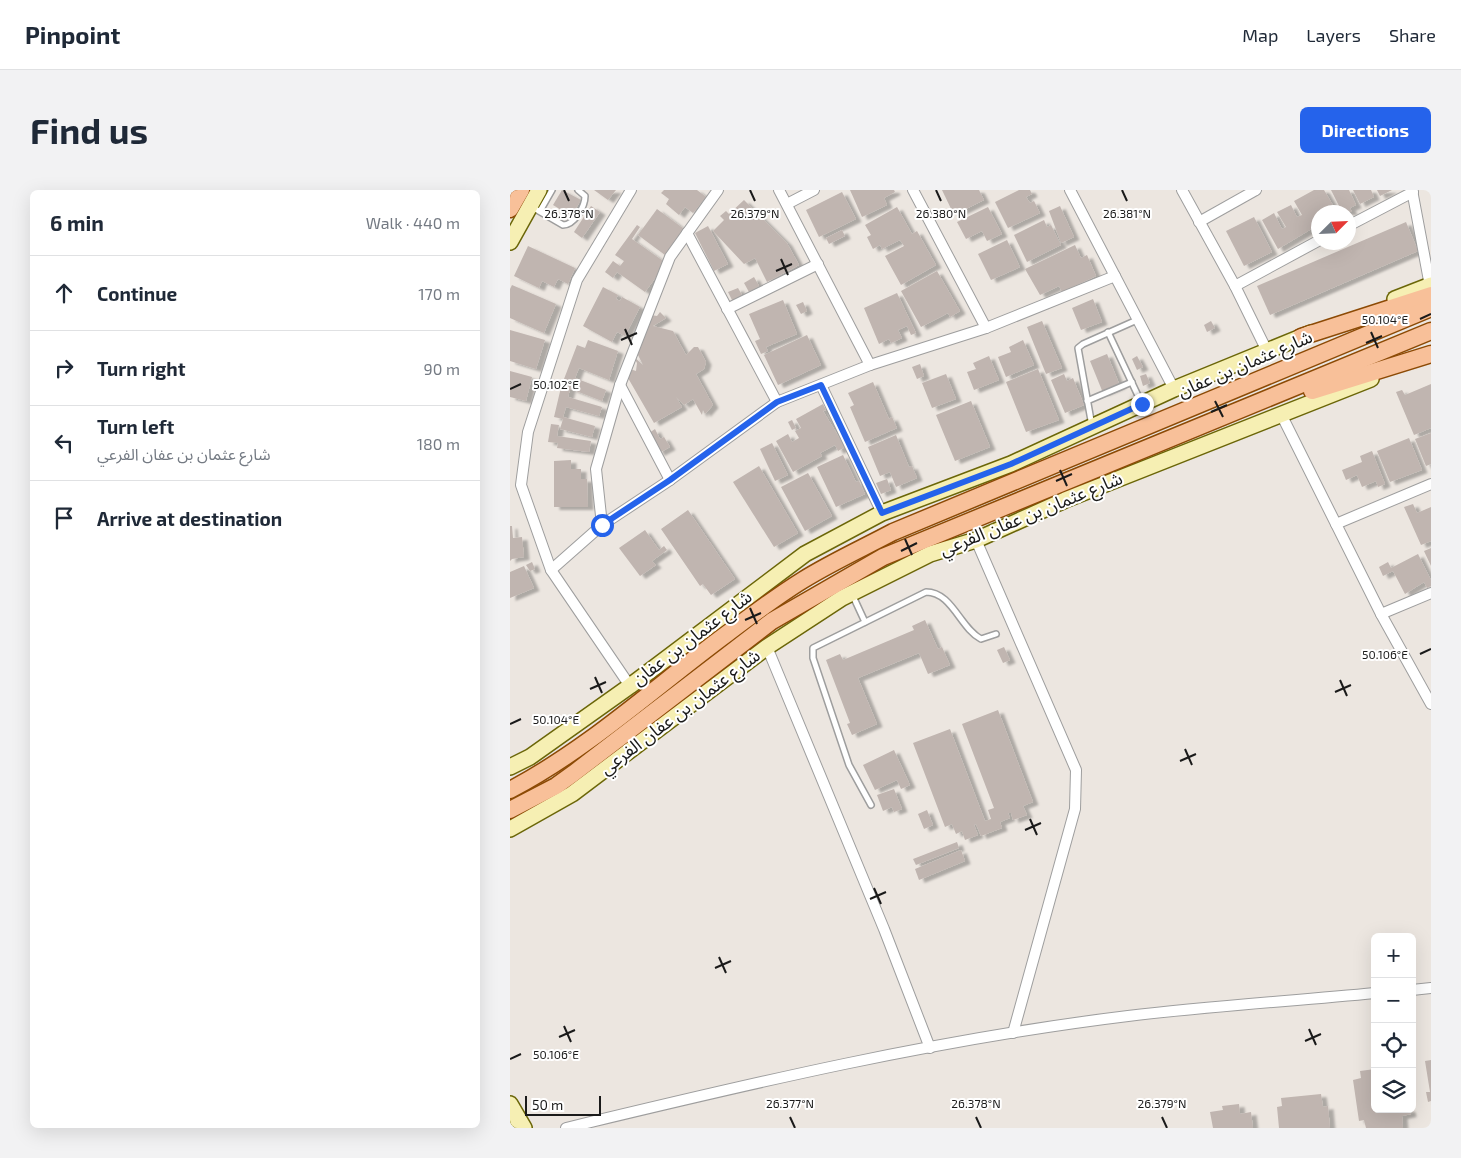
<!DOCTYPE html>
<meta charset="utf-8">
<style>
body{margin:0;font-family:"Exo 2","Noto Sans Arabic",sans-serif;background:#f2f2f3;color:#1f2937}
.controls{position:absolute;right:15px;bottom:15px;display:grid;overflow:hidden;border-radius:8px;box-shadow:0 5px 20px #0002}
.controls button{width:45px;height:45px;display:grid;place-items:center;padding:0;border:0;border-bottom:1px solid #e0e1e3;background:#fff;color:#1f2937;font:25px sans-serif}
.compass{position:absolute;left:801px;top:15px;width:45px;height:45px;border-radius:50%;background:#fff;box-shadow:0 5px 20px #0002;rotate:66deg}
.scale{position:absolute;left:15px;bottom:12px;width:76px;box-sizing:border-box;padding-left:5px;border:2px solid #1a1a1a;border-top:0;font-size:14px;line-height:18px;white-space:nowrap;color:#1a1a1a;-webkit-text-stroke:4px #fff;paint-order:stroke}
.stop{position:absolute;width:15px;height:15px;margin:-11px;border:4px solid #2563eb;border-radius:50%;background:#fff}
.stop.end{background:#2563eb;border-color:#fff;box-shadow:0 1px 5px #0008}
.list{margin:0;padding:0;list-style:none}
h2{display:flex;justify-content:space-between;align-items:center;height:65px;margin:0;padding:0 20px;font-size:21px}
h2 small{font-size:16px;font-weight:400;color:#747a83}
.list li{display:grid;grid-template-columns:32px 1fr auto;gap:15px;align-items:center;box-sizing:border-box;height:75px;padding:0 20px;border-top:1px solid #e0e1e3}
.list b{display:block;font-size:19px;white-space:nowrap}
.list p{margin:0;font-size:16px;white-space:nowrap;color:#747a83}
.list em{font-size:16px;font-style:normal;color:#747a83}
.icon{flex:none;width:28px;height:28px;fill:none;stroke:currentColor;stroke-width:2;stroke-linecap:round;stroke-linejoin:round}
.map{position:relative;flex:none;width:921px;height:938px;overflow:hidden;border-radius:8px}
header{display:flex;align-items:center;gap:30px;box-sizing:border-box;height:70px;padding:0 25px;background:#fff;border-bottom:1px solid #e0e1e3}
header strong{font-size:24px}
nav{display:flex;gap:28px;margin-inline-start:auto;font-size:18px}
.intro{display:flex;align-items:center;justify-content:space-between;box-sizing:border-box;height:120px;padding:0 30px}
h1{margin:0;font-size:35px}
.button{padding:12px 22px;border-radius:8px;background:#2563eb;color:#fff;font-size:18px;font-weight:700}
main{display:flex;gap:30px;padding:0 30px}
aside{flex:1;background:#fff;border-radius:8px;box-shadow:0 5px 20px #0002}
.map>svg:first-child{display:block}
</style>
<header>
<strong>Pinpoint</strong>
<nav><a>Map</a><a>Layers</a><a>Share</a></nav>
</header>
<div class="intro"><h1>Find us</h1><a class="button">Directions</a></div>
<main>
<aside>
<h2>6 min<small>Walk · 440 m</small></h2>
<ul class="list">
<li><svg class="icon" aria-label="ahead" viewBox="0 0 24 24"><path d="M12 20V5M6 11l6-6 6 6"/></svg><div><b>Continue</b></div><em>170 m</em></li>
<li><svg class="icon" aria-label="right" viewBox="0 0 24 24"><path d="M7 20v-9h11M14 6l5 5-5 5"/></svg><div><b>Turn right</b></div><em>90 m</em></li>
<li><svg class="icon" aria-label="left" viewBox="0 0 24 24"><path d="M17 20v-9H6M10 6l-5 5 5 5"/></svg><div><b>Turn left</b><p>شارع عثمان بن عفان الفرعي</p></div><em>180 m</em></li>
<li><svg class="icon" aria-label="arrive" viewBox="0 0 24 24"><path d="M6 21V4h12l-3 4 3 4H6"/></svg><div><b>Arrive at destination</b></div></li>
</ul>
</aside>
<div class="map">
<svg width="921" height="938" viewBox="0 0 921 938">
<defs>
<filter id="shadow"><feDropShadow dx="5.5" dy="3" stdDeviation="1" flood-color="#0004"/></filter>
</defs>
<rect width="100%" height="100%" fill="#ece6e0"/>
<g fill="#c0b5b0" filter="url(#shadow)">
<path d="M52 0 71 10 61 26 43 15Z"/>
<path d="M84 0H106L98 10Z"/>
<path d="M154 0H187L196 7 183 23 175 17 169 25 156 14 159 9 151 3Z"/>
<path d="M340 0H384L385 2 374 8 377 15 352 27Z"/>
<path d="M432 0H469L474 10 444 25Z"/>
<path d="M509 0H520L522 4 516 7 520 13 524 11 530 23 498 38 485 12Z"/>
<path d="M804 0H814L827 22H808V35L768 59 752 30 764 23 772 39 776 37 767 22 781 15 787 27 792 25 784 11Z"/>
<path d="M821 0H839L846 15 840 18 842 22H832Z"/>
<path d="M843 0H861L864 7 850 14Z"/>
<path d="M867 0H882L870 6Z"/>
<path d="M332 2 346 29 309 47 296 20Z"/>
<path d="M234 10 277 53 289 75 257 92 245 68 234 74 203 41 214 30 210 26 216 21 219 24Z"/>
<path d="M81 16 90 22 72 48 64 42Z"/>
<path d="M550 16 564 47 551 53 539 21Z"/>
<path d="M387 17 402 44 407 41 426 75 391 95 375 66 394 56 390 50 372 59 370 55 363 59 357 47 361 45 355 35Z"/>
<path d="M478 17 492 44 477 51 472 41 456 49 447 32Z"/>
<path d="M147 19 174 39 155 65 128 45Z"/>
<path d="M744 27 762 62 734 76 716 41Z"/>
<path d="M534 30 537 37 541 35 551 55 517 72 504 45Z"/>
<path d="M896 32 908 61 760 125 747 96Z"/>
<path d="M127 35 130 37 122 49 156 73 135 102 107 82 103 88 95 82 103 71 110 76 114 71 105 65Z"/>
<path d="M198 36 218 74 204 81 185 43Z"/>
<path d="M332 40 335 46 319 54 316 48Z"/>
<path d="M497 50 510 77 481 90 468 64Z"/>
<path d="M565 55 571 68 577 65 586 86 552 102 549 96 530 105 515 79Z"/>
<path d="M18 56 65 78 58 94 48 89 44 97 32 91 29 98 4 86Z"/>
<path d="M427 81 450 121 440 127 438 123 411 137 391 101Z"/>
<path d="M244 87 249 96 239 102 234 93Z"/>
<path d="M2 95 46 114 34 143 0 128V99Z"/>
<path d="M93 97 108 105 106 109 110 111 112 107 130 117 115 146 107 142 102 152 73 136Z"/>
<path d="M228 98 233 107 223 112 218 102Z"/>
<path d="M387 103 406 143 401 145 397 136 388 140 392 148 381 153 379 149 369 154 354 118Z"/>
<path d="M583 109 592 132 571 140 562 118Z"/>
<path d="M273 110 287 144 256 157 258 161 251 164 245 151 250 149 239 124Z"/>
<path d="M293 112 297 121 291 124 286 115Z"/>
<path d="M150 122 156 128 143 136 163 141 176 165 184 157H188L196 172 194 179 186 184 203 215 195 224 193 220 192 225 183 209 174 215 166 207 172 217 144 233 118 188 120 179 126 181 127 173 123 166 133 175 127 163 141 125 147 126Z"/>
<path d="M532 131 552 178 536 184 517 137Z"/>
<path d="M701 131 705 138 697 142 694 135Z"/>
<path d="M0 140 35 150 26 179 0 171Z"/>
<path d="M297 145 311 175 268 195 254 165Z"/>
<path d="M78 150 108 161 99 190 69 178 65 188 96 200 92 211 61 199 64 193 54 189 67 155 75 158Z"/>
<path d="M513 150 524 175 496 187 488 167 501 162 499 157Z"/>
<path d="M597 164 610 196 593 203 580 171Z"/>
<path d="M479 166 489 190 464 200 457 182 466 179 463 173Z"/>
<path d="M627 166 633 177 627 180 622 169Z"/>
<path d="M410 174 414 186 407 189 402 177Z"/>
<path d="M528 179 549 230 516 242 496 192Z"/>
<path d="M0 181 22 187 16 211 0 207Z"/>
<path d="M436 184 446 209 422 218 412 193Z"/>
<path d="M554 184 557 191 563 188 574 215 555 223 541 190Z"/>
<path d="M636 184 640 193 633 196 630 186Z"/>
<path d="M363 192 379 229 382 227 387 238 355 252 340 217 344 215 338 203Z"/>
<path d="M52 193 61 196 58 207 92 217 89 226 56 217 53 227 85 236 82 247 50 239 53 229 44 227Z"/>
<path d="M921 194V238L904 245 886 202 892 200 895 205Z"/>
<path d="M461 211 480 257 445 271 426 225Z"/>
<path d="M313 214 316 220 313 221 335 257 328 261 325 255 310 263 312 266 283 282 266 251 278 244 282 252 289 248 285 241 291 238 286 229Z"/>
<path d="M282 230 286 238 282 240 278 232Z"/>
<path d="M41 234 49 235 47 246 81 251 79 262 47 258 48 253 38 252Z"/>
<path d="M145 239 150 249 154 247 160 257 149 263 139 243Z"/>
<path d="M921 243V274L916 276 905 249Z"/>
<path d="M386 245 399 277 402 276 407 288 386 297 380 282 370 286 358 257Z"/>
<path d="M899 248 912 280 880 292 867 261Z"/>
<path d="M262 253 278 285 265 291 250 259Z"/>
<path d="M862 261 875 294 868 297 866 291 852 297 847 285 836 290 832 280 852 272 850 266Z"/>
<path d="M333 265 346 292 349 291 355 304 326 317 307 277Z"/>
<path d="M61 270V279H71V289H77L78 317H44V271Z"/>
<path d="M249 276 288 343 264 357 223 292Z"/>
<path d="M298 283 322 326 295 341 271 297Z"/>
<path d="M377 289 381 300 371 304 366 293Z"/>
<path d="M903 314 907 323 921 317V351L911 355 894 317Z"/>
<path d="M178 320 225 389 201 405 193 394 190 396 151 339Z"/>
<path d="M0 336H2L3 348 12 347 14 367 2 369 0 371Z"/>
<path d="M135 340 149 360 154 356 157 360 142 371 146 375 130 386 109 358Z"/>
<path d="M921 358V376L914 361Z"/>
<path d="M908 364 921 390V396L917 398 914 392 895 404 883 381 873 386 869 377 878 372 881 378Z"/>
<path d="M22 372 25 379 20 381 16 375Z"/>
<path d="M14 376 24 398 0 408V382Z"/>
<path d="M415 430 428 459 432 457 440 475 418 484 409 463 348 488 367 534 342 545 337 534 340 533 316 470 330 464 333 470 404 440 402 436Z"/>
<path d="M494 457 500 470 493 473 487 460Z"/>
<path d="M488 520 523 612 513 616 517 625 503 630 501 623H498L500 628 490 632 492 638 471 646 466 634 464 635 468 645 455 650 452 641 446 644 442 634 435 637 403 553 440 539 475 631 481 629 478 620 484 618 452 534Z"/>
<path d="M384 560 400 595 391 599 387 590 365 600 353 575Z"/>
<path d="M384 599 392 619 384 622 382 617 373 621 367 605Z"/>
<path d="M417 620 423 635 414 639 408 624Z"/>
<path d="M447 652 449 658 406 675 403 669Z"/>
<path d="M451 660 455 671 409 690 405 679Z"/>
<path d="M921 870V911L918 912 916 902H920L915 871Z"/>
<path d="M865 879V919H900L901 924 892 926 893 938H856L854 930 849 931 843 890 851 888 850 881Z"/>
<path d="M811 904 813 917 818 916 820 938H769L767 917 772 916 771 908Z"/>
<path d="M729 914 730 924 741 922 743 938H703L700 922 713 920 712 916Z"/>
</g>
<g fill="none" stroke-linecap="round" stroke-linejoin="round">
<defs>
<g id="service">
<path d="M22 17 53 35C64 35 75 17 75 6L68 0"/>
<path d="M30 21 42 0"/>
<path d="M598 142 631 212"/>
<path d="M577 211 622 192"/>
<path d="M582 236 568 158 573 154 627 130"/>
<path d="M342 404 355 432"/>
<path d="M361 615 339 575 303 468V458L416 402C442 402 450 438 471 449L486 444"/>
</g>
<g id="minor">
<path d="M269 0 360 175"/>
<path d="M403 0 476 138"/>
<path d="M560 0 664 199"/>
<path d="M672 0 725 96 757 161"/>
<path d="M902 0 920 96"/>
<path d="M277 14 304 0"/>
<path d="M689 32 746 0"/>
<path d="M838 36 903 2"/>
<path d="M177 43 267 212"/>
<path d="M725 96 808 51"/>
<path d="M217 119 308 74"/>
<path d="M110 195 160 290"/>
<path d="M311 195 372 323"/>
<path d="M772 226 871 424 921 514"/>
<path d="M826 334 921 294"/>
<path d="M92 335 86 279 110 195 160 67 208 0"/>
<path d="M466 350 566 580 565 619 503 843"/>
<path d="M41 380 92 335 160 290 267 212 360 175 476 138 605 86"/>
<path d="M871 424 921 403"/>
<path d="M257 457 374 739 420 858"/>
<path d="M120 496 41 380 11 295 18 242 67 90 121 0"/>
<path d="M902 800 921 798"/>
<path d="M56 938C242 893 428 849 618 826 700 816 783 811 865 803"/>
</g>
<g id="secondary">
<path d="M0 52 29 0"/>
<path d="M885 109 921 95"/>
<path d="M0 577 20 567 120 496 295 364 372 323 501 274 664 199 801 143"/>
<path d="M0 639 62 604 257 457 332 408 420 364 466 350 555 310 861 189"/>
<path d="M0 914 14 938"/>
<path d="M0 936 1 938"/>
</g>
<g id="primary">
<path d="M0 19 11 0"/>
<path d="M791 147 921 105"/>
<path d="M802 201 921 164"/>
<path d="M0 600C80 558 146 496 218 443 242 425 267 406 293 390 322 372 353 358 383 342L921 118"/>
<path d="M0 620 46 596 64 583 262 431 373 367 921 141"/>
</g>
</defs>
<use href="#service" stroke="#9e9e9e" stroke-width="8"/>
<use href="#minor" stroke="#9e9e9e" stroke-width="12"/>
<use href="#secondary" stroke="#6b6608" stroke-width="18"/>
<use href="#primary" stroke="#8c4a05" stroke-width="19"/>
<use href="#service" stroke="#fff" stroke-width="5"/>
<use href="#minor" stroke="#fff" stroke-width="10"/>
<use href="#secondary" stroke="#f6efb3" stroke-width="15"/>
<use href="#primary" stroke="#f8c099" stroke-width="16"/>
</g>
<g fill="none" stroke-linecap="round" stroke-linejoin="round">
<path stroke="#2563eb" stroke-width="6" d="M92 335 160 290 267 212 311 195 372 323 501 274 632 214"/>
</g>
<path fill="none" stroke="#1a1a1a" stroke-width="2" d="M54 0 59 11M240 0 245 11M426 0 431 11M612 0 617 11M271 69 278 85M266 81 282 74M910 129 921 124M115 139 122 155M861 142 868 158M111 150 127 143M856 153 872 146M0 199 11 194M705 211 713 227M701 222 717 215M550 280 557 296M546 291 562 284M395 349 402 365M391 361 407 353M240 418 247 434M235 430 251 423M910 464 921 459M85 487 92 503M830 490 837 506M80 499 96 492M825 502 841 495M0 534 11 529M675 559 682 575M670 571 686 564M520 629 527 645M515 640 531 633M364 698 371 714M360 709 376 702M209 767 216 783M205 778 221 771M54 836 61 852M799 839 806 855M49 847 65 840M795 851 811 844M0 869 11 864M280 927 285 938M466 927 471 938M652 927 657 938"/>
<g text-anchor="middle" stroke-width="4" stroke-linejoin="round" paint-order="stroke">
<g font-size="18" fill="#1a1a1a" stroke="#fff">
<text transform="translate(735 174) rotate(-23)" y="6">شارع عثمان بن عفان</text>
<text transform="translate(521 324) rotate(-22)" y="6">شارع عثمان بن عفان الفرعي</text>
<text transform="translate(182 448) rotate(-37)" y="6">شارع عثمان بن عفان</text>
<text transform="translate(170 522) rotate(-37)" y="6">شارع عثمان بن عفان الفرعي</text>
</g>
</g>
<g font-size="12" text-anchor="middle" fill="#1a1a1a" stroke="#fff" stroke-width="4" stroke-linejoin="round" paint-order="stroke">
<text x="617" y="28">26.381°N</text>
<text x="59" y="28">26.378°N</text>
<text x="245" y="28">26.379°N</text>
<text x="431" y="28">26.380°N</text>
<text x="875" y="134">50.104°E</text>
<text x="46" y="199">50.102°E</text>
<text x="875" y="469">50.106°E</text>
<text x="46" y="534">50.104°E</text>
<text x="46" y="869">50.106°E</text>
<text x="280" y="918">26.377°N</text>
<text x="466" y="918">26.378°N</text>
<text x="652" y="918">26.379°N</text>
</g>
</svg>
<div class="controls">
<button>+</button>
<button>−</button>
<button><svg class="icon" aria-label="locate" viewBox="0 0 24 24"><circle cx="12" cy="12" r="6"/><path d="M12 2v4M12 18v4M2 12h4M18 12h4"/></svg></button>
<button><svg class="icon" aria-label="layers" viewBox="0 0 24 24"><path d="M12 4l9 5-9 5-9-5zM3 14l9 5 9-5"/></svg></button>
</div>
<svg class="compass" viewBox="-18 -18 36 36"><path d="M0-13l5 13h-10z" fill="#e53935"/><path d="M0 13l5-13h-10z" fill="#747a83"/></svg>
<div class="scale">50 m</div>
<div class="stop" style="left:92px;top:335px"></div>
<div class="stop end" style="left:632px;top:214px"></div>
</div>
</main>
